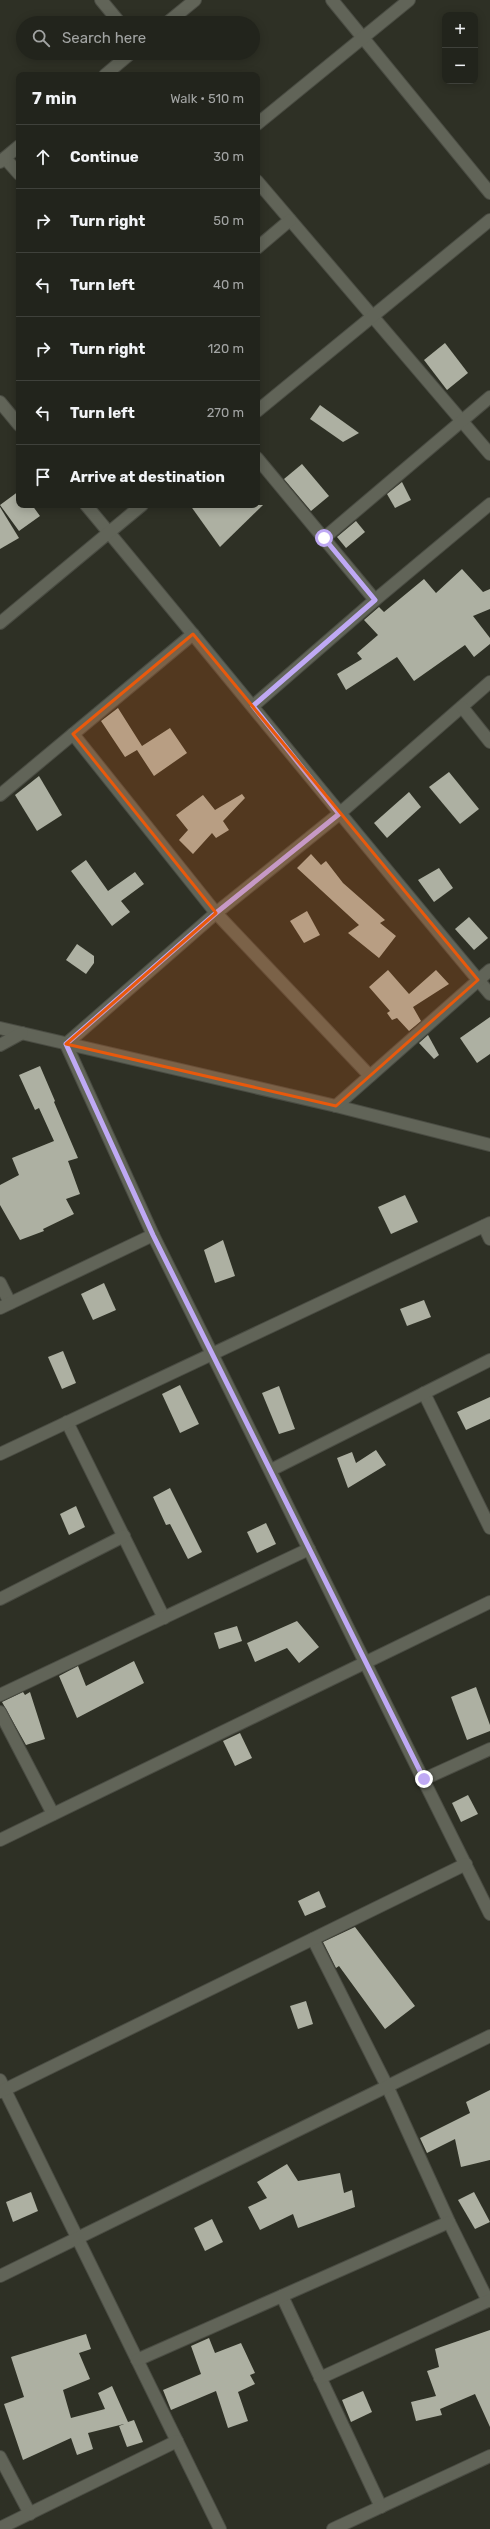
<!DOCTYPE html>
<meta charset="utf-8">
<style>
body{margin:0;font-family:Rubik,sans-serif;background:#2a2c25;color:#f1f3f6}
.controls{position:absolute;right:12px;top:12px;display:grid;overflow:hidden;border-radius:8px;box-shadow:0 2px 10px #0003}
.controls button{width:36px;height:36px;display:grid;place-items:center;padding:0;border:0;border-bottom:1px solid #3f413b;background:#22241c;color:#f1f3f6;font:20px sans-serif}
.stop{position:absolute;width:12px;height:12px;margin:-9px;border:3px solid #bfa9f4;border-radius:50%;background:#fff}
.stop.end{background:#bfa9f4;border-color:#fff;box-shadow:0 1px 4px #0008}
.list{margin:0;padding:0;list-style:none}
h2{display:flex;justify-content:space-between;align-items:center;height:52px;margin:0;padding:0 16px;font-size:17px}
h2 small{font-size:13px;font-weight:400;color:#a2a4a3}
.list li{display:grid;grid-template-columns:26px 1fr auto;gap:12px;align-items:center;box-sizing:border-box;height:64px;padding:0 16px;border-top:1px solid #3f413b}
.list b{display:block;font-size:15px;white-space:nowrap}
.list em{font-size:13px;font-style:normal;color:#a2a4a3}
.icon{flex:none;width:22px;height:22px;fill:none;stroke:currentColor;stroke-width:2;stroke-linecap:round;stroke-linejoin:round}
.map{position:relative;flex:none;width:490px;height:2529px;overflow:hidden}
.search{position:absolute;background:#22241c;box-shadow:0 2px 10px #0003;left:16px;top:16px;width:244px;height:44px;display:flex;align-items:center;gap:10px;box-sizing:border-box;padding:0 14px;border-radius:22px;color:#a2a4a3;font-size:15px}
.panel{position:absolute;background:#22241c;box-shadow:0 2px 10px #0003;left:16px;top:72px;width:244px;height:436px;border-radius:8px}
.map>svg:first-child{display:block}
</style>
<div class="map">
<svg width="490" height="2529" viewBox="0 0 490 2529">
<rect width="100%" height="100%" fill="#2e3025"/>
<g fill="#adb0a2">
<path d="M445 343 468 373 447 390 424 360Z"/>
<path d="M320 405 359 433 343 442 310 419Z"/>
<path d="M302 464 329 496 311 511 284 479Z"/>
<path d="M402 482 411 500 395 508 387 494Z"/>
<path d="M19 491V505H32L40 516 19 531 0 505Z"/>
<path d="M190 505H263L220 547Z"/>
<path d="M0 507 19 538 0 549Z"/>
<path d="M356 521 365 532 346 548 337 537Z"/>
<path d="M462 569 483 592 490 589V609L473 616 490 638V644L474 657 465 645 414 681 397 657 346 690 337 674 362 659 357 653 378 635 364 620 379 607 384 612 424 579 436 593Z"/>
<path d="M118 708 142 746 170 728 187 753 154 776 137 750 125 757 101 721Z"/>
<path d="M449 772 479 809 460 824 429 787Z"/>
<path d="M39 776 62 815 37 831 15 795Z"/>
<path d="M409 792 421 807 387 838 374 823Z"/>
<path d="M242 794 245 798 223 821 229 830 216 838 212 833 193 854 179 840 188 830 176 815 203 795 215 810Z"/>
<path d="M311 854 321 865 326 861 343 883 385 920 380 923 396 936 379 958 348 933 359 925 297 868Z"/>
<path d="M86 860 108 891 135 872 144 884 121 901 130 912 112 926 71 871Z"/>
<path d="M439 868 453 888 434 902 418 880Z"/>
<path d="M307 911 320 935 304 943 290 921Z"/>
<path d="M469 917 488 938 474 950 455 929Z"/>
<path d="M77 944 94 956V963L86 974 66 960Z"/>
<path d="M388 970 409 994 436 970 449 984 413 1007 421 1021 409 1031 397 1018 392 1020 387 1013 390 1011 369 987Z"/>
<path d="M490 1017V1054L477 1063 460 1038Z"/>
<path d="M428 1035 439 1055 434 1059 419 1043Z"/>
<path d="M40 1066 55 1101 54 1102 78 1158 68 1161 80 1194 66 1199 74 1214 43 1229 44 1231 20 1240 0 1205V1185L19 1175 12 1158 54 1141 39 1108 35 1110 19 1075Z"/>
<path d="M405 1195 418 1222 391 1234 378 1207Z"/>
<path d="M223 1240 235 1276 215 1283 204 1250Z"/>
<path d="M104 1283 116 1310 93 1320 81 1294Z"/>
<path d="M424 1300 431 1317 407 1326 400 1309Z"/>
<path d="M63 1351 76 1383 62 1389 48 1357Z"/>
<path d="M180 1385 199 1424 180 1433 162 1394Z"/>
<path d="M279 1386 295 1429 279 1434 262 1393Z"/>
<path d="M490 1397V1419L466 1430 457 1412Z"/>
<path d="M376 1450 386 1465 348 1488 337 1458 352 1452 356 1463Z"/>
<path d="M170 1488 202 1552 188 1559 170 1524 166 1525 153 1497Z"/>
<path d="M76 1506 85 1527 69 1535 60 1514Z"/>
<path d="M266 1523 276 1544 257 1553 247 1532Z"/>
<path d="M297 1621 319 1647 299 1663 287 1648 255 1662 247 1643Z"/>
<path d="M237 1626 242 1641 219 1649 214 1633Z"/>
<path d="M134 1661 144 1683 77 1718 59 1676 78 1666 86 1686Z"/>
<path d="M476 1687 490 1725V1731L467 1740 451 1697Z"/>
<path d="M23 1692 25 1695 30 1692 45 1739 26 1745 2 1702Z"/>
<path d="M240 1733 252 1758 235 1766 223 1741Z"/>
<path d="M468 1795 478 1814 461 1822 452 1803Z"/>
<path d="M319 1891 326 1907 305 1916 298 1901Z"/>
<path d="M355 1927 415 2006 385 2029 339 1966 336 1968 323 1942Z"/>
<path d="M306 2001 313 2024 298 2029 290 2006Z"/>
<path d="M490 2090V2160L461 2167 455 2139 427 2153 420 2138 470 2113 466 2102Z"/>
<path d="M287 2164 298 2181 340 2173 344 2193 352 2190 355 2207 298 2228 293 2214 260 2230 248 2207 267 2198 257 2182Z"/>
<path d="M31 2192 38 2211 13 2222 6 2202Z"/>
<path d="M474 2192 490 2222 475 2229 458 2200Z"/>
<path d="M212 2219 223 2242 205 2251 194 2228Z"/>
<path d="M490 2330V2427L475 2394 440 2409 442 2415 416 2421 411 2402 436 2396 427 2371 439 2367 435 2349Z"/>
<path d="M86 2334 91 2349 79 2353 90 2379 63 2390 71 2418 105 2409 98 2393 112 2386 128 2422 134 2420 143 2442 127 2447 119 2426 124 2424 88 2433 93 2449 77 2455 71 2438 23 2460 4 2404 24 2397 11 2357Z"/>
<path d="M209 2338 215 2353 241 2343 255 2373 250 2375 255 2384 238 2392 248 2421 228 2428 216 2391 171 2410 163 2390 201 2374 191 2346Z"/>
<path d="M363 2391 372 2412 351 2422 342 2400Z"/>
</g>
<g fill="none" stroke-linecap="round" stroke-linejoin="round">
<defs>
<g id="minor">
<path d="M101 0 120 23"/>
<path d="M332 0 490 193"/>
<path d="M167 23 195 0"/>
<path d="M105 75 131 53"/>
<path d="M257 124 409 0"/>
<path d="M5 158 19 174"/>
<path d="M0 162 19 146"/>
<path d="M257 181 490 454"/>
<path d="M257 248 290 220"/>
<path d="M0 402 19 425"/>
<path d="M257 411 490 220"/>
<path d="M257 458 375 600"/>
<path d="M86 505C221 667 354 832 490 994"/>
<path d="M324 538 490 397"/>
<path d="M0 623 142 505"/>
<path d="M490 682 339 814 216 913 66 1044 153 1235 490 1914"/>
<path d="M253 706 375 600 490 504"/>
<path d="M462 707 490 742"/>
<path d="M73 734 216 913 370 1076"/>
<path d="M0 795 193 634"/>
<path d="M0 1028 336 1106 490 1145"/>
<path d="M0 1045 22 1033"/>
<path d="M336 1106 490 970"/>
<path d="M484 1226 490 1239"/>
<path d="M0 1283 10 1303"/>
<path d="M0 1308 153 1235"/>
<path d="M424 1393 490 1528"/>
<path d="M67 1422 164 1618"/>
<path d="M0 1454 490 1223"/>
<path d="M271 1470 490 1360"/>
<path d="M0 1599 124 1536"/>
<path d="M0 1695 309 1549"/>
<path d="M0 1712 53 1814"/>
<path d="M424 1779 490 1749"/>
<path d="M0 1840 490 1602"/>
<path d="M313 1939 388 2088 449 2222 488 2301"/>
<path d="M0 2080 220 2529"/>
<path d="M0 2092 466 1864"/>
<path d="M0 2276 490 2036"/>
<path d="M282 2296 381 2507"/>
<path d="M137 2360 449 2222"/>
<path d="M320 2378 490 2300"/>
<path d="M0 2457 30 2514"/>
<path d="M0 2528 177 2441"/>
<path d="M333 2529 490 2456"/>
</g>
</defs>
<use href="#minor" stroke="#4a4c43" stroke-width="14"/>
<use href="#minor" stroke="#616458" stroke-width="12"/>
</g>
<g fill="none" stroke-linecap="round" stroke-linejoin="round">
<path stroke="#bfa9f4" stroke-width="5" d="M324 538 375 600 253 706 339 814 216 913 66 1044 153 1235 424 1779"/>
</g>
<path fill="#e8590c" fill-opacity="0.2" stroke="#e8590c" stroke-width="3" stroke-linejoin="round" d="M193 634 478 980 336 1106 66 1044 216 913 73 734Z"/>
</svg>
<div class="controls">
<button>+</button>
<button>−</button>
</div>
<div class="stop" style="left:324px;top:538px"></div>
<div class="stop end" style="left:424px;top:1779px"></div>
<div class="search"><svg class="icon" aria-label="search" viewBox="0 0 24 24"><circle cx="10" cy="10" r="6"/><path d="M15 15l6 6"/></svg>Search here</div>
<section class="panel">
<h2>7 min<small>Walk · 510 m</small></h2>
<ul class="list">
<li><svg class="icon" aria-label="ahead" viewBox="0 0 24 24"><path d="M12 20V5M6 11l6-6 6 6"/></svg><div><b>Continue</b></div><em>30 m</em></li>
<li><svg class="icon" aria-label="right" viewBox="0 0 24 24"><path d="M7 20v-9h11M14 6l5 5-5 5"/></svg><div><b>Turn right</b></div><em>50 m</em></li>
<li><svg class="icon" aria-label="left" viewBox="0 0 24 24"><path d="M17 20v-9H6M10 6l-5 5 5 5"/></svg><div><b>Turn left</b></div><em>40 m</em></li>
<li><svg class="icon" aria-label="right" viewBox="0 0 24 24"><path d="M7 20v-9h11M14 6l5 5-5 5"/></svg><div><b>Turn right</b></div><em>120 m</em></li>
<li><svg class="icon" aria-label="left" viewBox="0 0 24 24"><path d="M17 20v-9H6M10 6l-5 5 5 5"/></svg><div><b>Turn left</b></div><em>270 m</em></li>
<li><svg class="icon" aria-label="arrive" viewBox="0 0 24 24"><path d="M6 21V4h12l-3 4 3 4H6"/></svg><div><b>Arrive at destination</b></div></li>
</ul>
</section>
</div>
